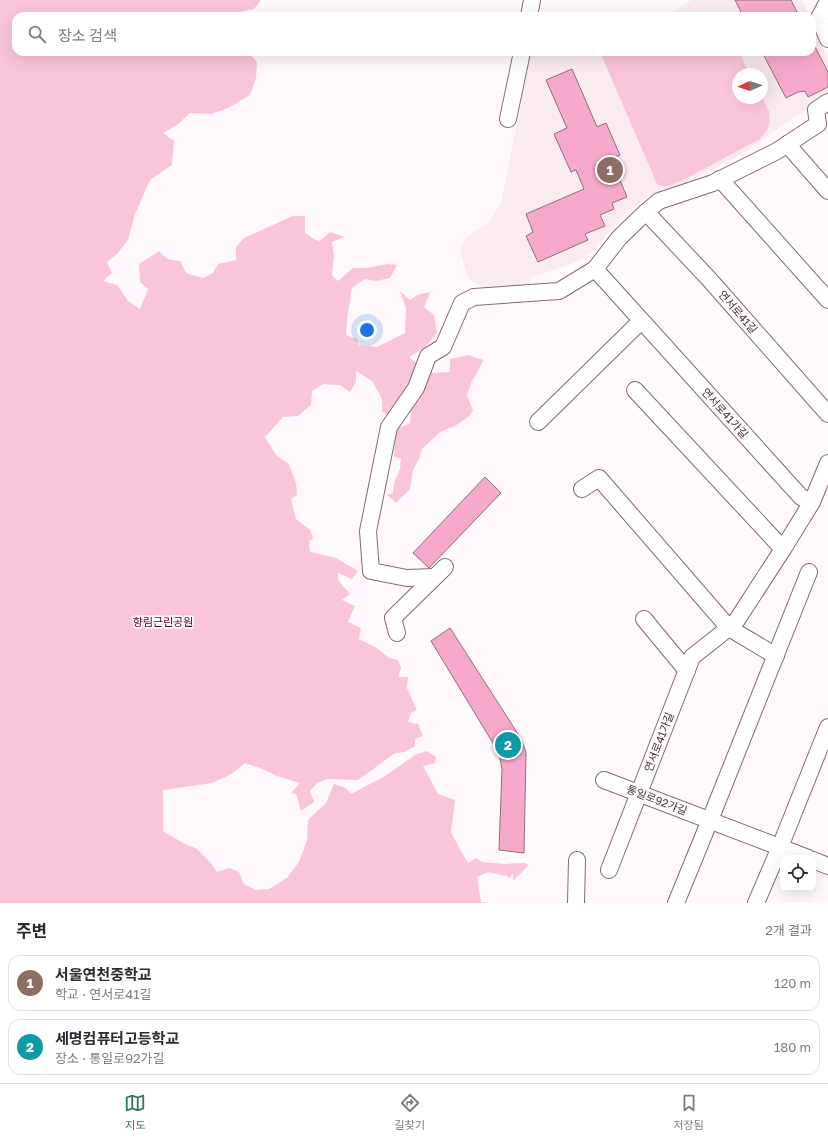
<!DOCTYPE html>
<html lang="ko">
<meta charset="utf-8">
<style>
body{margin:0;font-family:"Golos Text","Noto Sans KR",sans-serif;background:#f7f7f7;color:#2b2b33}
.controls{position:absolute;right:12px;bottom:12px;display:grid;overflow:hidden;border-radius:8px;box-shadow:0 4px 16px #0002}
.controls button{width:36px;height:36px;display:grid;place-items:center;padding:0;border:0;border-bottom:1px solid #e1e1e2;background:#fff;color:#2b2b33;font:20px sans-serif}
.compass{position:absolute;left:732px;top:68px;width:36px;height:36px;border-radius:50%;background:#fff;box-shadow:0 4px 16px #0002;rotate:267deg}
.you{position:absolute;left:367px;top:330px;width:14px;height:14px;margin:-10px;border:3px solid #fff;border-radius:50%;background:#1a73e8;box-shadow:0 0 0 6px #1a73e833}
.badge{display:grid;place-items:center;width:26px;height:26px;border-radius:50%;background:#357462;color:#fff;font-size:13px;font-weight:700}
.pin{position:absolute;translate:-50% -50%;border:2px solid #fff;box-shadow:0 1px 4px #0006}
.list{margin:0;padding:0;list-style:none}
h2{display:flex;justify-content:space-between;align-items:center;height:52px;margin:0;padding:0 16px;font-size:17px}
h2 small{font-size:13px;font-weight:400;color:#7c7c81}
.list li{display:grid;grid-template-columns:26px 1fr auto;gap:12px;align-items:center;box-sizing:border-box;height:56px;margin:0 8px 8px;padding:0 8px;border:1px solid #e1e1e2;border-radius:12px}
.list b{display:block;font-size:15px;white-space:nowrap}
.list p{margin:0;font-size:13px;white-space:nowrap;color:#7c7c81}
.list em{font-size:13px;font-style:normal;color:#7c7c81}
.icon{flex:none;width:22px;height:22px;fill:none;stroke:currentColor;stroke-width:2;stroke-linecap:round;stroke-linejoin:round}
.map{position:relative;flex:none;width:828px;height:903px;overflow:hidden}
.search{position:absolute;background:#fff;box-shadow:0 4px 16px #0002;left:12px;right:12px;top:12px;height:44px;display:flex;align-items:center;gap:10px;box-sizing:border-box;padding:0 14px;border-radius:12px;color:#7c7c81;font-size:15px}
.sheet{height:180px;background:#fff}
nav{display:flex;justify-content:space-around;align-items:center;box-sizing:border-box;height:56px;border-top:1px solid #e1e1e2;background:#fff;font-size:11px;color:#7c7c81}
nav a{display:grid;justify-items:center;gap:2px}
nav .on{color:#357462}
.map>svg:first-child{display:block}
</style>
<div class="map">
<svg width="828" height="903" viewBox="0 0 828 903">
<rect width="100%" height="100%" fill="#fff9fb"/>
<g fill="#faebf1" fill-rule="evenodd">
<path d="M691 0H802L809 16H667Z"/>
<path d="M812 23 828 59V96L781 126 764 139 742 154 682 185 644 199 622 217 590 254 576 262 533 277 524 289 488 290 468 278 460 250 466 238 490 221 501 202 520 110 523 73 528 52H812ZM738 74H762V98H738Z"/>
</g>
<g fill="#fac4db">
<path d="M0 0H261L254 9 234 13V16H16V52H248L257 62 256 78 250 95 228 108 211 114 190 113 177 125 163 133 174 141 172 165 150 180 135 214 128 240 117 254 107 262 112 273 103 281 117 285 128 301 140 309 148 289 140 282 139 264 159 251 167 259 180 261 186 273 203 278 213 273 218 264 236 260V247L244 238 293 216H305V233L319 242 330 232 344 237 332 242 334 256 332 275 338 281 353 268H366L388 264 397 265 390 278 376 281 365 279 352 288 347 319 346 335 356 339 359 345 377 347 405 333 406 308 400 291 410 300 417 295 430 292 424 307 434 315 437 333 425 347 409 357 422 367 433 373 450 372V359L468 355 483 360 476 375 472 381 467 395 473 411 468 417 455 426 440 432 422 449 419 459 413 470 410 489 396 503 387 495 393 493 394 483 400 469 401 458 394 457 396 429 410 423 411 412 392 419 382 411V399L372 381 356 371V382L350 392 340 385 323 384 312 391 311 405 298 416 283 417 265 437 276 455 289 464 296 483 297 495 291 499 296 519 310 530 313 538 309 542 310 552 336 558 358 571 352 579 338 573V580L350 594 342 600 355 606 348 622 361 628 359 639 377 648 389 658 398 660 401 668 398 677H408L407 688 417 710 411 713 408 722 418 724 423 736 415 739V746L405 752 395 753 358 780 327 779 317 783 310 791 314 802 301 811 296 794 291 793 300 783 277 776 263 769 245 763 233 773 212 783 163 790V831L183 843 197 849 211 863 217 872 229 868 239 872 244 884 256 890 269 889 287 878 299 862 307 840 308 820 326 803 334 784 346 788 351 794 385 776 415 755 427 751 436 757 435 763 423 766 438 794 455 800 451 833 468 863 476 858 482 862 505 864 524 863 529 865 513 881V873L510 878 506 876 488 872 477 877 481 902 489 903H0Z"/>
<path d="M600 52H739L750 74H738V98H762L769 111 770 122 768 128 760 139 685 179C676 183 666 189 657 184Z"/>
</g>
<g fill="#f7a9cb" stroke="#8a707b">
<path d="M735 0H791L799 16H743Z"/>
<path d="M812 41 828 72V87L808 97 805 91 798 92 786 98 762 52H812Z"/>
<path d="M572 69 597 127 606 123 620 155 611 159 627 197 612 203 614 209 600 215 605 226 585 234 588 240 538 262 526 236 533 232 526 214 584 189 576 170 571 172 554 134 567 128 546 80Z"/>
<path d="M485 477 501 493 429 568 413 553Z"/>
<path d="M450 628 520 737 526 752 524 853 499 850 502 769 499 753 431 641Z"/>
</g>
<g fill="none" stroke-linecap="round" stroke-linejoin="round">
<defs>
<g id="minor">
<path d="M828 1 819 18 828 39"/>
<path d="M529 16 532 0"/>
<path d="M508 119 522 52"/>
<path d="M787 144 828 191"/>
<path d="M720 179 828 300"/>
<path d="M646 212 709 279 828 414"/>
<path d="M595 269 801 497 812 502"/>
<path d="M635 390 783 549"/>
<path d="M538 422 641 321"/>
<path d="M582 489 599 478 729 628 776 656"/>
<path d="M434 577 407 578 371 571 368 531 389 427 416 388 428 356 443 347 462 303 474 297 559 291 595 269 619 238 646 212 659 201 713 183 777 151 818 124 816 110 828 102"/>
<path d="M644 619 687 671"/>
<path d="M397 633 393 618 445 567"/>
<path d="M604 780 808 858"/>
<path d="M813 860 828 866"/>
<path d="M609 870 692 657 735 623 783 549 812 502 828 463"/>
<path d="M576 903 577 860"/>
<path d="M676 903 710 820 809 572"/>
<path d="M756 903 780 847 828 727"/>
</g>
</defs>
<use href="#minor" stroke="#836a74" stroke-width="18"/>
<use href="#minor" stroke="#fff" stroke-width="16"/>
</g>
<g text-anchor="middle" stroke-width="3.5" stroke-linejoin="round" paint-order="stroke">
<g font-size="11" fill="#403439" stroke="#fff9fb">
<text transform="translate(738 312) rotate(49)" y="4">연서로41길</text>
<text transform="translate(725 413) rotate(48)" y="4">연서로41가길</text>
<text transform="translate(659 742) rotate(-69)" y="4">연서로41가길</text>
<text transform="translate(657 800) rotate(21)" y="4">통일로92가길</text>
</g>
<g font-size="11" fill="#503" stroke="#fff9fb">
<text x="163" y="626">향림근린공원</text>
</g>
</g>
</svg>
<div class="controls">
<button><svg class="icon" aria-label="locate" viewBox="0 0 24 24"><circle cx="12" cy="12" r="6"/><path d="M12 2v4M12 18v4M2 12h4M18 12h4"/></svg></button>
</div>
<svg class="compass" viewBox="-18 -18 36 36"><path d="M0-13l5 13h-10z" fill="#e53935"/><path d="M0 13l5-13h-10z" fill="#7c7c81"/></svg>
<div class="you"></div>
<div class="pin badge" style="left:610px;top:170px;background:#8d6e63">1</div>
<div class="pin badge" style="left:508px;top:745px;background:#0f9aa8">2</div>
<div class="search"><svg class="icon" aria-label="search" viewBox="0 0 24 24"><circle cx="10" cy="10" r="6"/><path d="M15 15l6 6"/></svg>장소 검색</div>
</div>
<section class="sheet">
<h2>주변<small>2개 결과</small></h2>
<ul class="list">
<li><span class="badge" style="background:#8d6e63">1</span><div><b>서울연천중학교</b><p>학교 · 연서로41길</p></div><em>120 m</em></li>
<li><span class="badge" style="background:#0f9aa8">2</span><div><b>세명컴퓨터고등학교</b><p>장소 · 통일로92가길</p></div><em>180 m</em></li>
</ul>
</section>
<nav>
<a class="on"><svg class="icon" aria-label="map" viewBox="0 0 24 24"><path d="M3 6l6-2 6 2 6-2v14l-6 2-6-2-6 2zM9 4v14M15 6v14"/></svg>지도</a>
<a><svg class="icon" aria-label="directions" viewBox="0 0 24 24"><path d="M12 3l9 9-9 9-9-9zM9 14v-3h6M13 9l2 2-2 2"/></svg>길찾기</a>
<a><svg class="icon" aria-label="saved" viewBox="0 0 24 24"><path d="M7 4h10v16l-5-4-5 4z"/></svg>저장됨</a>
</nav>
